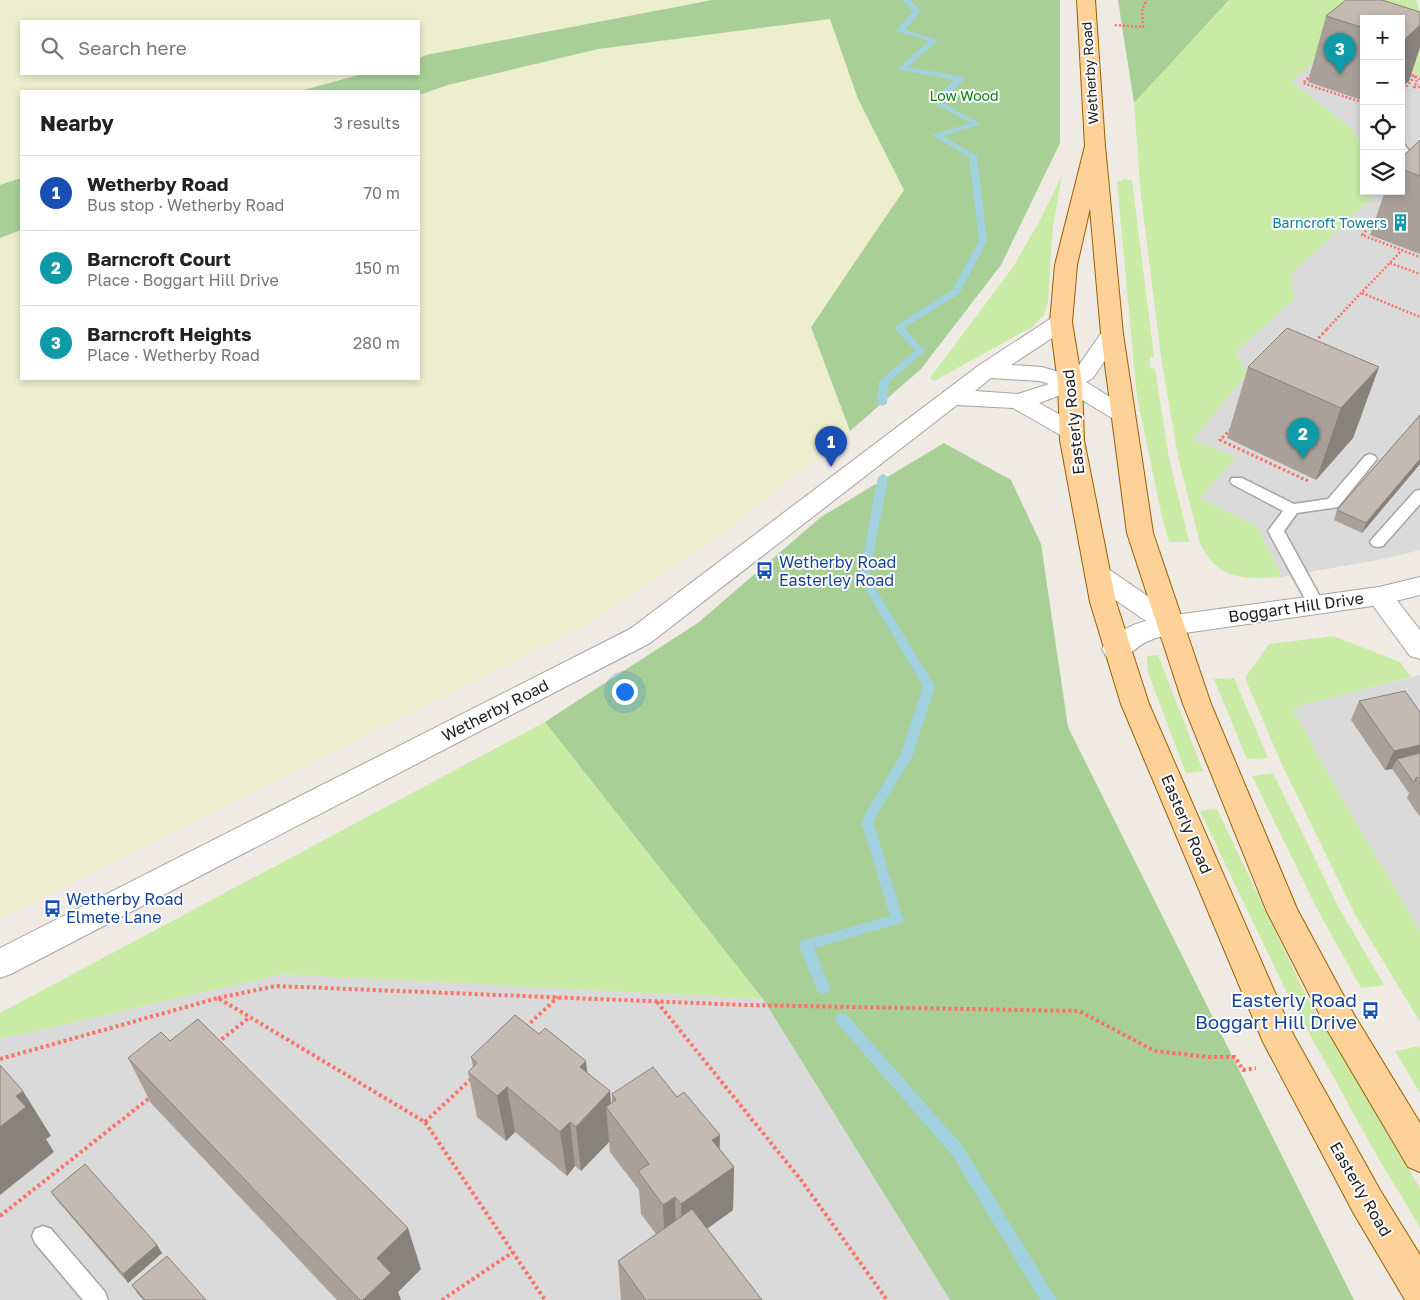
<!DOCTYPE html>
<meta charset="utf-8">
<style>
body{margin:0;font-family:"Golos Text",sans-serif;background:#f2f2f2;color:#222}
.controls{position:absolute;right:15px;top:15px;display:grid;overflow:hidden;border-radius:0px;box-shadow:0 2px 8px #0003}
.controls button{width:45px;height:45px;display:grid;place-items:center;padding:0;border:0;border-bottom:1px solid #e0e0e0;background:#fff;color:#222;font:25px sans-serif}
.you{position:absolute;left:624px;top:691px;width:18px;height:18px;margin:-12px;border:4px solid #fff;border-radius:50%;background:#1a73e8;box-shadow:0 0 0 8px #1a73e833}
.badge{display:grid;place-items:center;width:32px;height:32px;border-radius:50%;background:#ca0003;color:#fff;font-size:16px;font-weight:700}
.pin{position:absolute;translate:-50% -41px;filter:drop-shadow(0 1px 2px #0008)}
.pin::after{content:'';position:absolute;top:26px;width:18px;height:15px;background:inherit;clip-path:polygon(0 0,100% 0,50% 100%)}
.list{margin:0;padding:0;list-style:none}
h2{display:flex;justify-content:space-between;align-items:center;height:65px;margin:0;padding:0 20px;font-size:21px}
h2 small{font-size:16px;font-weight:400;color:#767676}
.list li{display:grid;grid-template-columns:32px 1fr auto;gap:15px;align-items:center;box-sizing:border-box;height:75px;padding:0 20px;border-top:1px solid #e0e0e0}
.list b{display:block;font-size:19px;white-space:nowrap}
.list p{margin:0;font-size:16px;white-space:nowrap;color:#767676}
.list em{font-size:16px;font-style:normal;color:#767676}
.icon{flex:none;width:28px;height:28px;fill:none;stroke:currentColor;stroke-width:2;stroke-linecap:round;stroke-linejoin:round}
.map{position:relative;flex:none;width:1420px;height:1300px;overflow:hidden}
.search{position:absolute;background:#fff;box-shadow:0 2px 8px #0003;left:20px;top:20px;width:400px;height:55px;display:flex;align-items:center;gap:12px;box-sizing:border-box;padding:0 18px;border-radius:0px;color:#767676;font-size:19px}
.panel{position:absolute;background:#fff;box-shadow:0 2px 8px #0003;left:20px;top:90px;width:400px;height:290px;border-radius:0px}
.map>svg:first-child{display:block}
</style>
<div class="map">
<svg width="1420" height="1300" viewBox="0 0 1420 1300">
<rect width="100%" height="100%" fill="#efeae3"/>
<g fill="#dbdada">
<path d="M1328 47 1364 55V150L1350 127 1290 82Z"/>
<path d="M1401 63 1420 75V550L1383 559 1282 577 1257 526 1200 498 1235 457 1191 440 1247 374 1236 352 1294 299 1290 275 1379 191H1401Z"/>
<path d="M1420 675V931L1340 795 1292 708Z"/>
<path d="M282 974 763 999 950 1300H0V1039Z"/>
</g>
<g fill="#eceecd">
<path d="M0 0H712L419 58V21H21V74H362L300 91H21V178L0 185Z"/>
<path d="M830 19 858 99 904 190 811 327 850 431 716 538 591 622 0 919V238L21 230V379H419V95L448 85 598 49Z"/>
</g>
<g fill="#c9eba6">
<path d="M1229 0H1416L1420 12V75L1401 63V19H1364L1328 47 1291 82 1350 127 1364 150V191H1379L1290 275 1294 299 1236 352 1247 374 1192 440 1236 457 1200 498 1257 526 1282 577C1246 580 1217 580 1200 543L1178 457 1161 357 1141 196 1134 103Z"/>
<path d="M1062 175 1053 225 1048 302 1044 315 1032 327 934 381 930 378 1013 267 1039 222Z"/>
<path d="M1125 179 1132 181 1154 357H1150V368L1155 369 1169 458 1189 542H1169L1162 517 1137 397 1117 182Z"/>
<path d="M1333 636 1400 662 1411 677 1292 708 1340 795 1420 931V1022L1356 916 1282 765 1245 678 1269 644Z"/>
<path d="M1158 655 1203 771 1186 773 1148 673 1147 656Z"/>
<path d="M1234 678 1268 758 1247 759 1214 679Z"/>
<path d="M545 722 763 999 282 974 0 1039V1013Z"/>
<path d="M1273 773 1339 908 1384 985 1361 988 1316 907 1252 776Z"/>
<path d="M1217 809 1302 988 1420 1188V1227L1377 1156 1286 991 1200 811Z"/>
<path d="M1420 1046V1093L1395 1051Z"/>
</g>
<g fill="#a8cf96">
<path d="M712 0H1060V143L1001 265 921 369 850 431 811 327 904 190 858 99 830 19 598 49 448 85 419 95V91H300L362 74H419V58L426 55Z"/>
<path d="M1118 0H1229L1134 103Z"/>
<path d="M21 178V230L0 238V185Z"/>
<path d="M944 443 1011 480 1041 544 1068 727 1354 1300H950L763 999 545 722 699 622 821 517Z"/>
</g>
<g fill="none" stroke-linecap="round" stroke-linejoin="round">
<g fill="#a1d1de" fill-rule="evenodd">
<path d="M902 0H910L921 11 905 30 938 40 908 67 963 77V81L941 102 982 124 943 136 977 156 987 241 959 294 904 328 925 351 889 382 887 403 882 406 877 403 879 381 915 351 894 327 952 290 979 241 969 157 932 135 971 123 932 102 954 80 902 70 898 68 929 41 896 31 913 11Z"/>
<path d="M883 474 888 477 869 578 935 686 912 757 873 821 903 919 902 923 897 924 814 948 830 988 828 992 823 994 818 992 816 988 799 945 801 941 890 916 861 821 900 756 923 686 859 578 878 477Z"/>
<path d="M842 1013 847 1015 962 1145 1057 1300H1040L952 1155 837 1023 835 1019 837 1015Z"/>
</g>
<defs>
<g id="service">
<path d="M1401 144 1405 145 1420 168V176H1413L1401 157Z"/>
<path d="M1370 454 1375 456 1377 459 1338 507 1297 513 1284 531 1324 604 1322 608 1316 610 1310 608 1268 531 1283 511 1232 484 1230 481 1232 478H1242L1294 504 1328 499 1365 456Z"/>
<path d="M1420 490V504L1383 546 1378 547 1373 546 1370 542 1373 538 1415 491Z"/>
<path d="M43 1226 51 1229 105 1292 108 1300H83L35 1243 32 1236 35 1229Z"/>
</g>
<path id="minor" d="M1379 587 1388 589 1420 630V659L1410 656 1366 596 1370 589Z"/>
<g id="tertiary">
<path d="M1061 315 1069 317 1072 322 1069 327 1011 365 1042 367 1066 374 1077 368 1104 329 1112 327 1120 329 1123 334 1093 378 1086 382 1131 410 1135 415 1131 420 1123 423 1115 420 1069 392 1039 403 1080 426 1083 431 1080 436 1071 439 1062 436 1013 408 957 405 650 643 11 974 0 978V948L630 629 978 366 1053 317ZM991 378 1040 381 1049 384 1018 394 975 391Z"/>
<path d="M1098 566 1107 568 1175 615 1379 587 1420 577V595L1379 605 1171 635C1164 636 1157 637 1151 640 1133 646 1129 663 1106 656L1102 649C1110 635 1130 625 1146 621L1089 582 1085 575 1089 568Z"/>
</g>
<path id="primary" d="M1077 0H1095L1105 146 1123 334 1153 533 1211 704 1297 909 1353 1013 1420 1123V1172L1408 1167 1329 1033 1267 912 1183 704 1127 533 1101 334 1090 208 1077 265 1072 322 1082 383 1084 440 1116 602 1149 704 1293 1034 1380 1190 1420 1255V1300H1405L1354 1214 1263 1042 1121 704 1090 602 1060 440 1058 383 1050 322 1055 265 1085 146Z"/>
</defs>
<use href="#service" stroke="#a4a4a4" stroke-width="3"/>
<use href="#minor" stroke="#a4a4a4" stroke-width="2"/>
<use href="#tertiary" stroke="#a4a4a4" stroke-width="2"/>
<use href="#primary" stroke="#966200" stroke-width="2"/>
<g stroke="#fe7265" stroke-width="2.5" stroke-dasharray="2 2" stroke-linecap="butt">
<path d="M1115 25 1143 27 1142 9 1147 0"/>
<path d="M1401 69 1420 79"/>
<path d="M1311 75 1303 83 1364 103"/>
<path d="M1415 76 1417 82 1414 87H1420"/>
<path d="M1401 93 1415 76"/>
<path d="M1377 219 1362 235 1420 257"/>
<path d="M1390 263 1420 274"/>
<path d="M1362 293 1420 317"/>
<path d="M1327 329 1402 250"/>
</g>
<g stroke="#fe7265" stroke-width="3" stroke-dasharray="2.5 2.5" stroke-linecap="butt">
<path d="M1315 342 1328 328"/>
<path d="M1231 429 1220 440 1308 481"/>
</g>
<g stroke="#fe7265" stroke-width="4" stroke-dasharray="3 3" stroke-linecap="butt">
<path d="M218 998 276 986 745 1005 1079 1011 1155 1051 1209 1057H1235L1243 1070 1256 1068"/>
<path d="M657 1002 801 1180 887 1300"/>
<path d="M526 1027 558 997"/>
<path d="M217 1043 250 1017"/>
<path d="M0 1059 218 998 425 1122 545 1300"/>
<path d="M425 1122 472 1078"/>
<path d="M0 1216 152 1096"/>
<path d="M442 1300 513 1252"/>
</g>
<use href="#service" fill="#fff" fill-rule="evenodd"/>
<use href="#minor" fill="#fff" fill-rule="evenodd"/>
<use href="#tertiary" fill="#fff" fill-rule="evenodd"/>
<use href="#primary" fill="#fed198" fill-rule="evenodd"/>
</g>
<g fill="#a8a099">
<path d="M1420 12V47L1409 81 1401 88V19H1364V101L1308 82 1326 16Z"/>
<path d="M1420 140V254L1370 235 1385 191H1401V158Z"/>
<path d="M1248 367H1379L1353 438 1316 480 1227 438Z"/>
<path d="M1420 415V464L1362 533 1334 520 1337 510Z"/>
<path d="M1359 701 1420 712V817L1407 798 1409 793 1392 769 1385 770 1351 720Z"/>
<path d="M170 1041 421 1269 398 1292 401 1300H337L151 1103 128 1058Z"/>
<path d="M471 1057 587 1073 610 1091 611 1104 612 1103V1094L720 1150 734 1167 733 1210 707 1228 762 1300H621L618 1261 656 1234 641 1214 639 1190 610 1152 609 1142 581 1171 575 1166 567 1176 515 1132 506 1141 477 1117 468 1072 473 1067Z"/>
<path d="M51 1192 157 1245 162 1253 128 1283 57 1200Z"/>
<path d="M132 1285 206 1300H143L137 1293Z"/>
</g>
<g fill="#88827d">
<path d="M1420 25V47L1409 81 1401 88V45L1403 41Z"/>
<path d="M1379 367 1353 438 1316 480 1341 408Z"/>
<path d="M1420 459V464L1362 533 1366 523Z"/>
<path d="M1420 745V762L1397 759 1392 769 1385 770 1394 751Z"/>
<path d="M586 1061 591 1106 580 1067Z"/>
<path d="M507 1087 515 1132 506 1141 497 1096Z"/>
<path d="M23 1091 51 1136 46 1139 54 1152 0 1195V1127L16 1096Z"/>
<path d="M610 1091 612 1116 606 1107 609 1142 581 1171 576 1127Z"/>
<path d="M570 1122 575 1166 567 1176 560 1132Z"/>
<path d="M720 1135 719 1177 734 1167 733 1210 682 1247 681 1204 712 1140Z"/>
<path d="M675 1197 676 1239 665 1247 663 1205Z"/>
<path d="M408 1228 421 1269 398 1292 401 1300H363L377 1258Z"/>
<path d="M157 1245 162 1253 128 1283 123 1274Z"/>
</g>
<g fill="#c3bab2" stroke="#88827d">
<path d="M1346 0H1382L1420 12V25L1403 41 1401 40V19H1364V28L1326 16Z"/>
<path d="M1420 140V176L1401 169V158Z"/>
<path d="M1287 328 1379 367 1341 408 1248 367Z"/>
<path d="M1420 415V459L1366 523 1337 510Z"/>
<path d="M1405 691 1420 712V745L1394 751 1359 701Z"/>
<path d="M1420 753V778H1416L1414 783 1397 759Z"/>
<path d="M1416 778H1420V784Z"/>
<path d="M515 1015 539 1034 545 1028 586 1061 580 1067 610 1091 576 1127 570 1122 560 1132 507 1087 497 1096 468 1072 477 1063 471 1057Z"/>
<path d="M198 1019 408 1228 377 1258 391 1273 363 1300H360L128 1058 161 1032 170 1041Z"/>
<path d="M0 1065 23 1091 16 1096 26 1107 0 1127Z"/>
<path d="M653 1067 677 1097 684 1092 720 1135 712 1140 734 1167 681 1204 675 1197 663 1205 638 1171 649 1164 606 1107 616 1100 612 1094Z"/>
<path d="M85 1164 157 1245 123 1274 51 1192Z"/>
<path d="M692 1209 762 1300H646L618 1261Z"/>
<path d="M167 1256 206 1300H145L132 1285Z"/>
</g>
<defs>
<symbol id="building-bare" viewBox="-9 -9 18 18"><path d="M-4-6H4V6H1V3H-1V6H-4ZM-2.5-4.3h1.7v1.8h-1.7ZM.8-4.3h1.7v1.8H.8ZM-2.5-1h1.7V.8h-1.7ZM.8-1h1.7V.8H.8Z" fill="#0f9aa8" stroke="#fff" stroke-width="2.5" paint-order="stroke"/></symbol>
<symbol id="bus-bare" viewBox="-9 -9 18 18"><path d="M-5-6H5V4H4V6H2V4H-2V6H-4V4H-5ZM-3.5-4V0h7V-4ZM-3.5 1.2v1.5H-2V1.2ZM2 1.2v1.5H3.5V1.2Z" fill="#1a4fb4" stroke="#fff" stroke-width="2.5" paint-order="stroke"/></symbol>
</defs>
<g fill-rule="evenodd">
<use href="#building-bare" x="1388" y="210" width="25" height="25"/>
<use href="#bus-bare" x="752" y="558" width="25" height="25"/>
<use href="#bus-bare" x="40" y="896" width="25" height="25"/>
<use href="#bus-bare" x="1358" y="998" width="25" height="25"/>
</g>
<g text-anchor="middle" stroke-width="4" stroke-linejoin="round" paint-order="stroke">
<g font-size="14" fill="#1d1d1d" stroke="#fff">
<text transform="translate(1090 73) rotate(-94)" y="5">Wetherby Road</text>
</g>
<g font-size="14" fill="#087e10" stroke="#fff">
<text x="964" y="101">Low Wood</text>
</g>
<g font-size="14" fill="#0d838f" stroke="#fff" text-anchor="end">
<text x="1387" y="228">Barncroft Towers</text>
</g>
<g font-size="16" fill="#1d1d1d" stroke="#fff">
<text transform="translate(1073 422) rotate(-96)" y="6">Easterly Road</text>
<text transform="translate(1296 607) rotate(-8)" y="6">Boggart Hill Drive</text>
<text transform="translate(495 710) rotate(-27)" y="6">Wetherby Road</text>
<text transform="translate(1187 824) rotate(67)" y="6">Easterly Road</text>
<text transform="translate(1361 1189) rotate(60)" y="6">Easterly Road</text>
</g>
<g font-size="16" fill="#164399" stroke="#fff" text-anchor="start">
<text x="779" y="568">Wetherby Road<tspan x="779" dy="18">Easterley Road</tspan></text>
<text x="66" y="905">Wetherby Road<tspan x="66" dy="18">Elmete Lane</tspan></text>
</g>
<g font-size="19" fill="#164399" stroke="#fff" text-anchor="end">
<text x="1357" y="1007">Easterly Road<tspan x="1357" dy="22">Boggart Hill Drive</tspan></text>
</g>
</g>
</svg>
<div class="controls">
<button>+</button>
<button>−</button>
<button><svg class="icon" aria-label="locate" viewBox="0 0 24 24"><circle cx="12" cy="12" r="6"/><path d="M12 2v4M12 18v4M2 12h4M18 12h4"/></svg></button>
<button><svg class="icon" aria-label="layers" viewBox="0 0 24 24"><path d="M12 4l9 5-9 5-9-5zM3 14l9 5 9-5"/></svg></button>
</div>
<div class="you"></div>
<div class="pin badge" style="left:831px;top:467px;background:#1a4fb4">1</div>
<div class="pin badge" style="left:1303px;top:459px;background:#0f9aa8">2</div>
<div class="pin badge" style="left:1340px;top:74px;background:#0f9aa8">3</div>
<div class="search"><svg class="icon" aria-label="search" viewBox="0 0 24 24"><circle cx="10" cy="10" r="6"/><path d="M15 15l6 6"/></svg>Search here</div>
<section class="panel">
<h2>Nearby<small>3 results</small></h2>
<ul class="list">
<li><span class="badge" style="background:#1a4fb4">1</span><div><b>Wetherby Road</b><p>Bus stop · Wetherby Road</p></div><em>70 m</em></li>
<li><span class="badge" style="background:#0f9aa8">2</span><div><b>Barncroft Court</b><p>Place · Boggart Hill Drive</p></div><em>150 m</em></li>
<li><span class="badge" style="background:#0f9aa8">3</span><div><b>Barncroft Heights</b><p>Place · Wetherby Road</p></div><em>280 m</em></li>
</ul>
</section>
</div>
